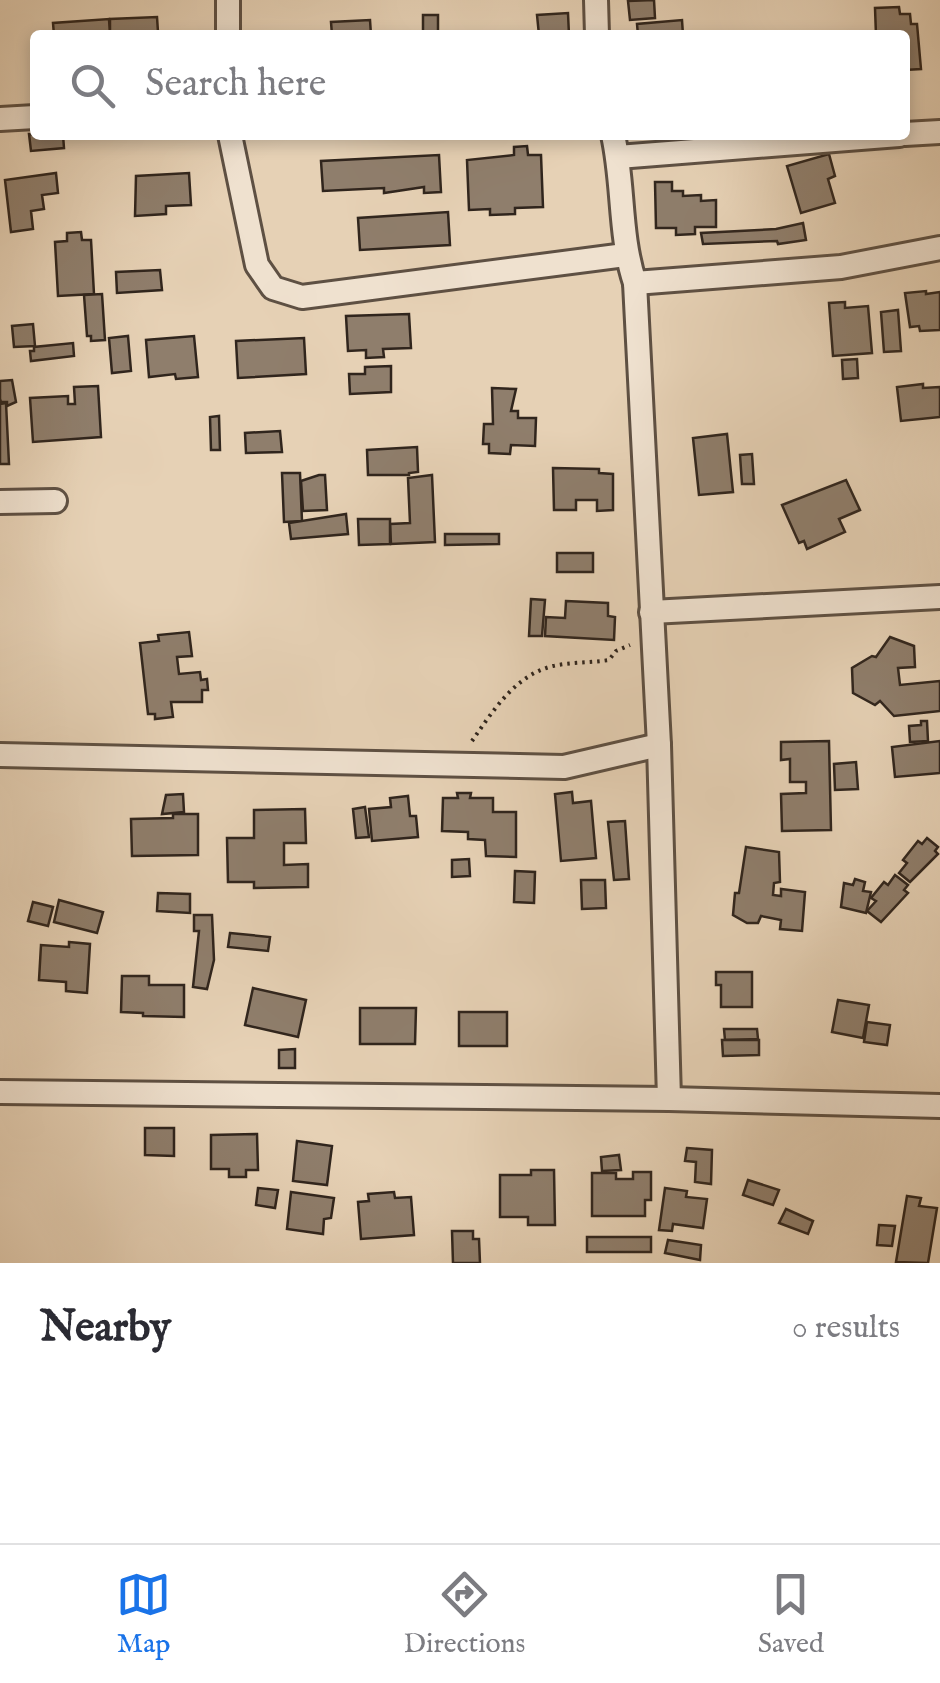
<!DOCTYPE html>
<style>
body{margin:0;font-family:"IM FELL English",serif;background:#f2f2f3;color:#2b2b33}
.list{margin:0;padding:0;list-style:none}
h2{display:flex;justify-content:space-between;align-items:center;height:130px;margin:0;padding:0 40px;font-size:42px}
h2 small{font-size:32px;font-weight:400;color:#7c7c81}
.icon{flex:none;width:55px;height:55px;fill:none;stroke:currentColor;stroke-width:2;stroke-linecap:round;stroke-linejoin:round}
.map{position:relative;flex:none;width:940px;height:1263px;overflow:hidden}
.search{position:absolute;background:#fff;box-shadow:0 5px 15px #0003;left:30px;right:30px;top:30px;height:110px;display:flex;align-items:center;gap:25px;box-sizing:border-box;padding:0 35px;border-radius:10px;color:#7c7c81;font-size:38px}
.sheet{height:280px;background:#fff}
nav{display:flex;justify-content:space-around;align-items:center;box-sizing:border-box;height:140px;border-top:2px solid #e1e1e2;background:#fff;font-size:28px;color:#7c7c81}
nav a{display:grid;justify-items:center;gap:5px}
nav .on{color:#1a73e8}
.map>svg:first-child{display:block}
</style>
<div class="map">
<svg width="940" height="1263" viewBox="0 0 940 1263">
<rect width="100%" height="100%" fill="#e6d1b5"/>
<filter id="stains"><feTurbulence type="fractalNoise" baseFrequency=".002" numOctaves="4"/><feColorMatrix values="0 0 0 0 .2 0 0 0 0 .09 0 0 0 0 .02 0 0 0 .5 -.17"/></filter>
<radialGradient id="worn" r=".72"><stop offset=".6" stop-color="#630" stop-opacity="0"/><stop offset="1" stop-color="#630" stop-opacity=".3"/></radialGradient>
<g fill="#8f7e6c" stroke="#30251d" stroke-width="2.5">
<path d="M654 0 655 18 630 20 628 1Z"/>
<path d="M899 7 900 14H910L911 24H917L921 69 905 70V35H876L875 8Z"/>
<path d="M568 13 569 35H539L537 15Z"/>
<rect x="423" y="15" width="15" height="20"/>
<path d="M157 17 158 32 110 35V19Z"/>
<path d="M109 19 110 35H54L53 23Z"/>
<path d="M370 20 371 35H332L331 22Z"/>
<path d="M682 20 683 35H638L637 24Z"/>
<path d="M29 134 63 135 64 148 31 151Z"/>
<path d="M527 146 528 155H541L543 207 515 208V214L490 215V209L469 210 467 160 514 155V147Z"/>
<path d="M829 154 835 176 828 179 835 203 801 213 787 166Z"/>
<path d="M439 155 441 192 424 193V187L384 193V188L323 191 321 161Z"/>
<path d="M56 173 58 193 42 195 44 209 31 211 33 229 11 232 5 180Z"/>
<path d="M189 173 191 205 166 206V214L135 216 136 176Z"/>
<path d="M655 182H672V191H683V196L701 195V201L716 200V227H695V234L676 235V228H656Z"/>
<path d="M448 212 450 245 360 250 358 218Z"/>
<path d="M803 223 806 240 778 244 777 241 703 244 701 233 776 229Z"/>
<path d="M81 232 82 240H91L94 294 58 296 55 242 67 241V233Z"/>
<path d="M160 270 162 290 117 293 116 272Z"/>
<path d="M926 291V294L940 292V330L920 331 919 326 910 327 905 293Z"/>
<path d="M102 294 105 340 91 341V336H87L84 295Z"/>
<path d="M845 302V308L868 306 872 353 833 356 829 303Z"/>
<path d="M898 310 901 351 884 352 881 312Z"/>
<path d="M409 314 411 348 383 349 384 357 366 358V350L348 351 346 316Z"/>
<path d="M33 324 35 346 14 347 12 326Z"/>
<path d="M128 336 131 371 112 373 109 338Z"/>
<path d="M194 336 198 377 176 379 175 374 149 377 146 340Z"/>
<path d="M304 338 306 374 238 378 236 341Z"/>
<path d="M73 343 74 356 31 361 30 351H34V347Z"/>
<path d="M857 359 858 378 843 379 842 360Z"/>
<path d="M391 366V392L350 394 349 374H365V367Z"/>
<path d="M12 380 16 402 7 406V402H1L0 399V381Z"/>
<path d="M923 384V388L940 387V417L901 421 897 387Z"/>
<path d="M98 386 101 437 33 442 30 398 68 396V404H75L74 387Z"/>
<path d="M492 388 516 389 511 411H518V418H536L535 446 511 445 510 454 489 453V444H483L484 424H493Z"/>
<path d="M6 403 9 464H0V404Z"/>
<path d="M219 416 220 450H211L210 417Z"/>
<path d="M280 431 282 452 246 453 245 433Z"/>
<path d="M727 434 733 492 699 495 693 438Z"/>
<path d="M417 447 418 472 409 473V475H368L367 450Z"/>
<path d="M752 454 754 484H742L740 455Z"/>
<path d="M553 468 599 469V473L613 474V510L597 511V500H576V510H554Z"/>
<path d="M282 473H300L302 521 284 522Z"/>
<path d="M319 475H325L327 510 303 511 301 481Z"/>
<path d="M432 475 435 542 391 544 390 524 410 523 408 478Z"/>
<path d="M846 480 860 510 839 519 845 532 807 549 804 541 799 543 782 505Z"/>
<path d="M346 514 348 534 291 539 289 523Z"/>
<path d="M358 519H390V544L359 545Z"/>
<path d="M445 534H499V544L445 545Z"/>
<rect x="557" y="553" width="36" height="19"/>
<path d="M531 599 545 600 542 636H529Z"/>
<path d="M566 601 608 603V616L615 617 614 640 545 636 546 617 565 618Z"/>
<path d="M189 632 192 656 177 657 179 674 200 672 201 680 207 679 208 690H202V702H171L173 717 155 719V714H148L140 643 159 641 158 635Z"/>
<path d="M890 637 914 646 915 667 898 668 900 685 940 681V711L894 716 880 701 875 705 853 693 852 668 872 656 876 657Z"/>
<path d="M921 721H927L928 741 910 742 909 726 921 725Z"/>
<path d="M829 741 831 830 782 831 781 794 806 793V782H790V759L781 760V742Z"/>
<path d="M940 741V773L895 777 892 747Z"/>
<path d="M856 762 858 789 835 790 834 764Z"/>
<path d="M572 792 573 803 591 801 596 858 561 861 555 794Z"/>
<path d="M457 793H471L470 798H493V812H516V857L486 856 485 840 468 839V832L442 831 443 798H458Z"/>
<path d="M183 794 184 812 162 814 166 795Z"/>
<path d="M408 796 410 816H416L418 837 372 841 369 809 391 807 390 798Z"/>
<path d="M365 807 369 837 356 838 353 809Z"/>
<path d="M305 809 306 843H284V865L308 864V887L254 888V882H228L227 838H254V810Z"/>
<path d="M173 814H198V855L132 856 131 819 173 818Z"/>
<path d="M625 821 629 879 614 880 608 822Z"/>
<path d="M927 838 938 847 935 851 938 854 910 882 899 873 907 863 903 860 918 841 922 844Z"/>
<path d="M746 847 779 852 780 882 774 883 773 895 781 896V889L805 892 802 931 780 929 781 920 761 916 758 923H747L733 915 735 893H739Z"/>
<path d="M469 859 470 876 452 877V860Z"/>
<path d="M515 871 535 872 534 903 514 902Z"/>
<path d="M895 875 908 885 904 890 908 893 881 922 867 911 876 901 871 898 884 882 888 885Z"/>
<path d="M855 879 865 882 863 891 871 892 866 913 841 907 844 883 853 885Z"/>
<path d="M581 880H605L606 908 582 909Z"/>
<path d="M158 893 190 894V913L157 911Z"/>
<path d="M59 900 103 912 97 933 54 922Z"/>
<path d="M33 902 53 907 48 926 28 921Z"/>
<path d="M194 915H212L214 960 207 989 193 987 199 931H194Z"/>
<path d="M230 933 270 937 268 951 228 947Z"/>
<path d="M69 942 90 944 87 993 66 991V982L39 980 41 945 69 947Z"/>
<path d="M716 972H752V1007H721V985H716Z"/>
<path d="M122 976H149V985H184V1017L143 1016V1013L121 1012Z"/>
<path d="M253 988 306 1000 298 1037 245 1025Z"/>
<path d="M838 1000 869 1005 863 1038 832 1032Z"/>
<path d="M360 1008H416L415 1044H360Z"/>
<rect x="459" y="1012" width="48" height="34"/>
<path d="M867 1022 890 1025 887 1045 864 1042Z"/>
<path d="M724 1029H757L758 1039 725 1040Z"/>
<path d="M722 1040H759V1055L723 1056Z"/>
<path d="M295 1049V1068H279V1050Z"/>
<path d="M145 1128H174V1156L145 1155Z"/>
<path d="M257 1134 258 1170H246V1177H229V1169H211V1135Z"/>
<path d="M297 1141 332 1146 327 1185 293 1181Z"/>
<path d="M687 1148 712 1150 711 1184 695 1182 696 1162 685 1161Z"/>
<path d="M619 1155 621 1170 602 1171 601 1157Z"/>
<path d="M531 1170H554L555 1225H528V1217H500V1175H531Z"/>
<path d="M633 1172H651V1200H645V1216H592V1173H616V1179H633Z"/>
<path d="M748 1180 779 1190 773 1205 743 1195Z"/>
<path d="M258 1188 278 1190 275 1208 256 1205Z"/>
<path d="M665 1188 687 1191 686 1197 707 1199 703 1228 673 1224 672 1231 659 1230Z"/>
<path d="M291 1192 334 1198 331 1218 324 1219 323 1234 287 1229Z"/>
<path d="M394 1192 395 1198 411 1197 414 1235 361 1239 358 1202 369 1201 368 1194Z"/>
<path d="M907 1196 921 1198 919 1206 937 1208 928 1263 896 1262Z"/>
<path d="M786 1209 813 1221 808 1234 779 1223Z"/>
<path d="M879 1225 895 1226 892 1246 877 1245Z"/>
<path d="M452 1231H473V1239H479L480 1263H453Z"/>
<rect x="587" y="1237" width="64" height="15"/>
<path d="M668 1240 701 1245 700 1260 665 1253Z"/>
</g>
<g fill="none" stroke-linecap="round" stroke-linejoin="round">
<defs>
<g id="minor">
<path d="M596 0 597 35"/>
<path d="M228 35V0"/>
<path d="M0 119 35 117"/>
<path d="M905 134 940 132"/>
<path d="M230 135 257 265 273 288 302 297 625 255"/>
<path d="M613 135C624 184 619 235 635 283L659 745 669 1099"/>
<path d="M618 157 899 135"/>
<path d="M635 283 841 267 940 248"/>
<path d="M0 502 55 501"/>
<path d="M651 612 940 597"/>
<path d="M0 755 564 767 659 745"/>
<path d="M0 1092 669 1099 940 1106"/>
</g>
</defs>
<use href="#minor" stroke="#5e5043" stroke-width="28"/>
<path stroke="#30251d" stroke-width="4" stroke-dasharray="2.5 5" stroke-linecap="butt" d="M472 741C493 711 515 675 553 666 571 662 590 663 609 660L616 651 630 645"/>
<use href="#minor" stroke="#efe1cf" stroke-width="22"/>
</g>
<rect width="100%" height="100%" filter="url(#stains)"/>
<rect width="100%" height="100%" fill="url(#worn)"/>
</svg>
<div class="search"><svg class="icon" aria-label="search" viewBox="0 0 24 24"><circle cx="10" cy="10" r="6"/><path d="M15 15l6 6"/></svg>Search here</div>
</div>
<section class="sheet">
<h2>Nearby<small>0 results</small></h2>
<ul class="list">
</ul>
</section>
<nav>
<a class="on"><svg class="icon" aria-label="map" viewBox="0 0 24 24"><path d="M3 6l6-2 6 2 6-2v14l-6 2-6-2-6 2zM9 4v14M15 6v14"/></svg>Map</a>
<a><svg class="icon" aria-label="directions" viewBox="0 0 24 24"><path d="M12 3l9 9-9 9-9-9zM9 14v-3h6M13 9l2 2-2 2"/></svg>Directions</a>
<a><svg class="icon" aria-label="saved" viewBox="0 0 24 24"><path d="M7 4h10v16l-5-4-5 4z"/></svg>Saved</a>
</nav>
